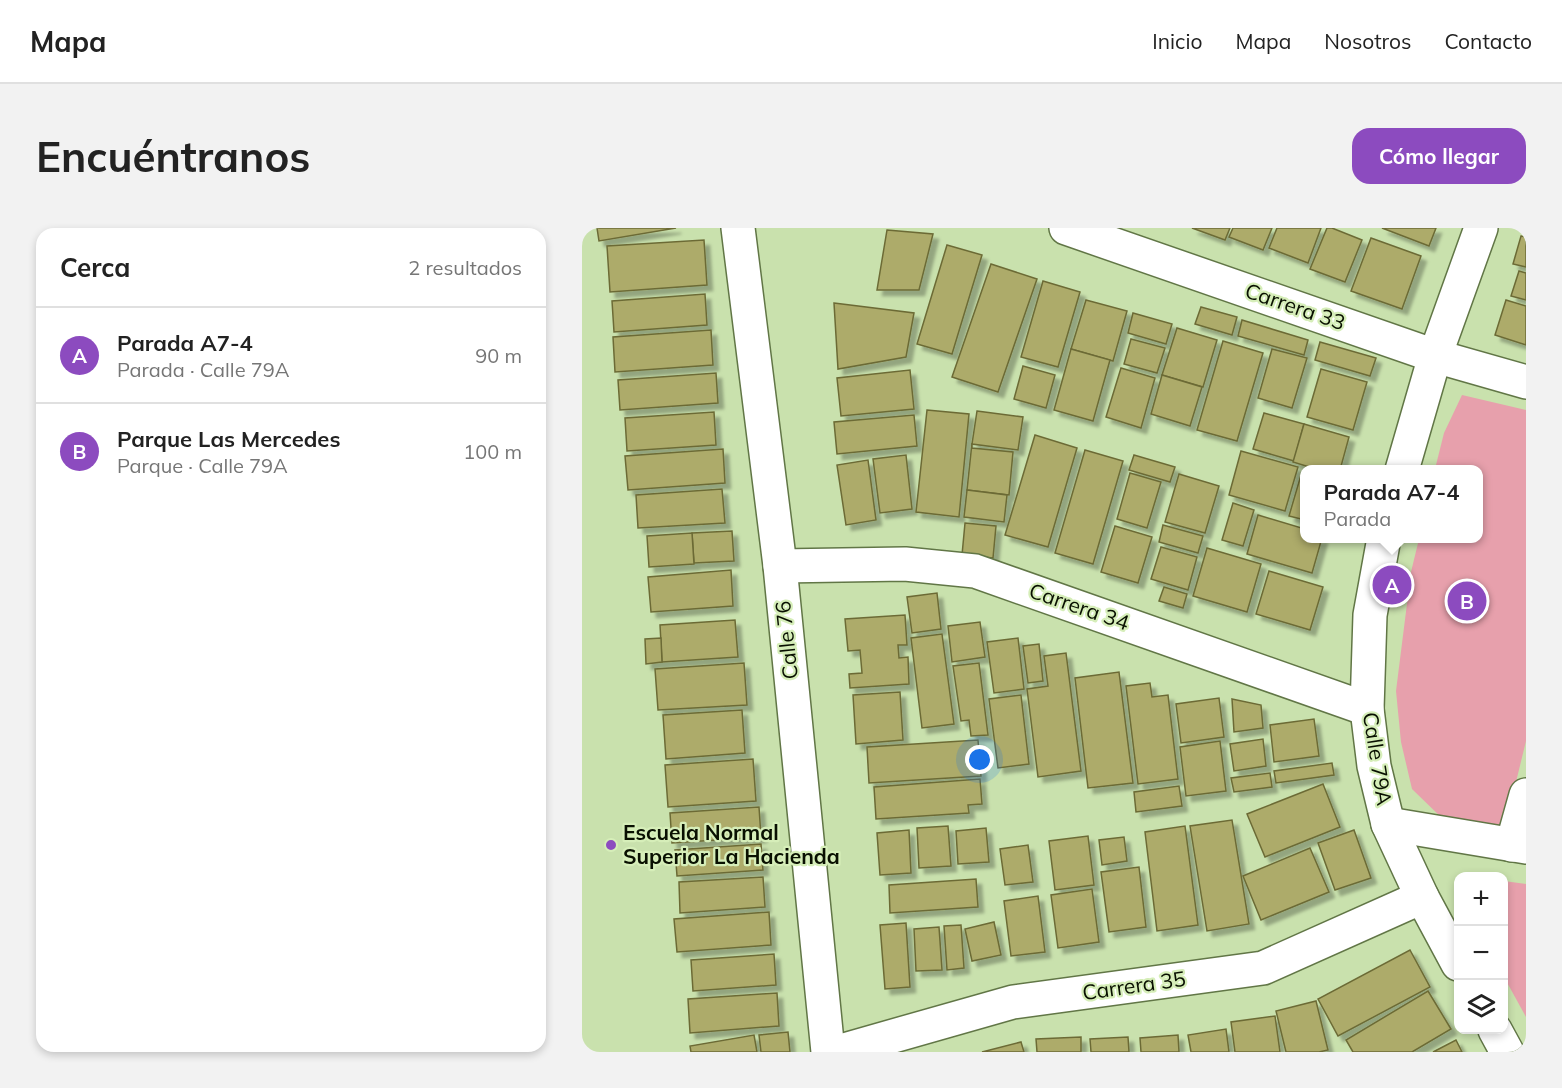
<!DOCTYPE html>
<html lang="es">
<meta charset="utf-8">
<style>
body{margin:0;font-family:Mulish,sans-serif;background:#f2f2f2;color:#222}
.controls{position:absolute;right:18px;bottom:18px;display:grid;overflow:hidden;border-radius:12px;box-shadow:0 3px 9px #0003}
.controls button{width:54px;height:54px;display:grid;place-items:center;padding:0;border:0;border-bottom:2px solid #e0e0e0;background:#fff;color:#222;font:30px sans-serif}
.you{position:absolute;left:398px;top:532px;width:21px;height:21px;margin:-15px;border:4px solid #fff;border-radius:50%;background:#1a73e8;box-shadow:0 0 0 9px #1a73e833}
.badge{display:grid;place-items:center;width:39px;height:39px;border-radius:50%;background:#8c4bbf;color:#fff;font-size:20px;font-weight:700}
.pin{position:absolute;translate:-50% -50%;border:3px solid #fff;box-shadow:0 2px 6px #0006}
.popup{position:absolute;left:718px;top:237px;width:183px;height:78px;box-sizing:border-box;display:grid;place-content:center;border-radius:12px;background:#fff;filter:drop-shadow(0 2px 4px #0005);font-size:20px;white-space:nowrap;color:#767676}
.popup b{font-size:22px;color:#222}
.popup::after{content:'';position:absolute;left:50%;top:100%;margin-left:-12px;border:12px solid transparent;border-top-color:#fff}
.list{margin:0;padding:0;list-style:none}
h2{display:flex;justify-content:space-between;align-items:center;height:78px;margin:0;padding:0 24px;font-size:26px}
h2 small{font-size:20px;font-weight:400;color:#767676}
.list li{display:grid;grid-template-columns:39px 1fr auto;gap:18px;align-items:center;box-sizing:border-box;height:96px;padding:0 24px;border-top:2px solid #e0e0e0}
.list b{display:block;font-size:22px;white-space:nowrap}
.list p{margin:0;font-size:20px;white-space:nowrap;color:#767676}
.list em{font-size:20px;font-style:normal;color:#767676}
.icon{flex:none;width:33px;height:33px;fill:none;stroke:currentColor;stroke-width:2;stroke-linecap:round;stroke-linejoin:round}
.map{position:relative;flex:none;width:944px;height:824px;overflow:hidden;border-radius:18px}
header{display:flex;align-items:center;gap:36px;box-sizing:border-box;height:84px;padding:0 30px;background:#fff;border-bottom:2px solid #e0e0e0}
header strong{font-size:28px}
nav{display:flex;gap:33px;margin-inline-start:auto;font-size:21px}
.intro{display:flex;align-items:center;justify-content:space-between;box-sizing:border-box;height:144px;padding:0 36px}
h1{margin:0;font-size:42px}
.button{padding:15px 27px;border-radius:18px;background:#8c4bbf;color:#fff;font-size:21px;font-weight:700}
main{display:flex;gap:36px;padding:0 36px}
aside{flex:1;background:#fff;border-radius:18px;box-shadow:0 3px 9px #0003}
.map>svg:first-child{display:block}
</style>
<header>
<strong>Mapa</strong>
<nav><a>Inicio</a><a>Mapa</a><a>Nosotros</a><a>Contacto</a></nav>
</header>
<div class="intro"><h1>Encuéntranos</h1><a class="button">Cómo llegar</a></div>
<main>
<aside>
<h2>Cerca<small>2 resultados</small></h2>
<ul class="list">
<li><span class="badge">A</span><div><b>Parada A7-4</b><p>Parada · Calle 79A</p></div><em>90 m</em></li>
<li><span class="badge">B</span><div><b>Parque Las Mercedes</b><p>Parque · Calle 79A</p></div><em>100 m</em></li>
</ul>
</aside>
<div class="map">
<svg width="944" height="824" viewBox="0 0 944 824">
<defs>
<filter id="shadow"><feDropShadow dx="5.5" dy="5.5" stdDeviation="1.5" flood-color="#0004"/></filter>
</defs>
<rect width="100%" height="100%" fill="#c9e1ad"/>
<g fill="#e7a0ac">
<path d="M880 167 944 182V513L923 599 863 593 830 561 819 514 814 463 829 344 837 311 897 310V242L853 241 862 205Z"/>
<path d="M922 653 944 656V789L922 749Z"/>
</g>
<g fill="#adab6a" stroke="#6c6b36" stroke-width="1.5" filter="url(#shadow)">
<path d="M15 0H94L17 13Z"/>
<path d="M610 0H648L643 12Z"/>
<path d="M651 0H690L681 22 647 9Z"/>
<path d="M695 0H739L726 35 687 20Z"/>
<path d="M745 0H750L780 12 763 54 728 41Z"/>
<path d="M800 0H854L847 18Z"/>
<path d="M305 2 351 6 337 62H295Z"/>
<path d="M939 8 944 9V39L931 36Z"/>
<path d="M789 10 839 28 820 81 769 63Z"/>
<path d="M122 12 125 57 28 64 25 18Z"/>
<path d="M365 17 400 27 370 126 335 116Z"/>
<path d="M409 36 455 51 416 164 370 149Z"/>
<path d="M937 43 944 45V72L929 68Z"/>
<path d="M461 53 498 64 476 139 439 129Z"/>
<path d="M123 66 125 97 32 104 30 73Z"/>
<path d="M504 72 545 83 531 133 489 121Z"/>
<path d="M924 72 944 78V117L913 107Z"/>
<path d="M252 75 332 85 324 129 256 141Z"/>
<path d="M619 79 655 89 650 107 613 96Z"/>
<path d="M551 85 590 96 584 116 546 105Z"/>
<path d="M660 92 726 112 722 127 656 108Z"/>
<path d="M595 100 635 112 621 159 580 147Z"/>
<path d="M129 102 131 137 33 144 31 109Z"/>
<path d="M549 111 583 120 575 145 542 136Z"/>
<path d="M641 113 681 125 655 213 615 202Z"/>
<path d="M738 114 794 130 788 148 733 132Z"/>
<path d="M489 121 528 132 511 193 472 182Z"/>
<path d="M690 121 725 130 710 180 676 170Z"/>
<path d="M441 138 473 147 464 180 432 171Z"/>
<path d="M539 140 573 150 559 200 524 189Z"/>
<path d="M739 141 785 154 771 202 725 189Z"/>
<path d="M328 142 332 181 259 188 255 150Z"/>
<path d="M134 145 136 175 38 182 36 152Z"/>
<path d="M580 147 620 159 608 198 569 186Z"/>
<path d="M345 182 387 186 377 289 334 284Z"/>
<path d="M395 183 441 189 436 222 390 216Z"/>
<path d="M132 184 134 217 45 223 43 190Z"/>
<path d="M682 185 722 196 712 233 671 221Z"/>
<path d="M332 187 335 218 255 226 252 194Z"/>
<path d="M722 196 767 209 758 242H737L711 234Z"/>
<path d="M453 207 495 220 466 319 423 307Z"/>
<path d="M390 215V220L431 224 427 267 385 262Z"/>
<path d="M141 221 143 255 46 262 43 228Z"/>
<path d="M503 222 541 233 511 336 473 325Z"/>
<path d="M659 223 716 239 703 283 647 267Z"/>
<path d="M324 227 330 281 298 285 291 231Z"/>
<path d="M552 227 593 239 588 254 547 242Z"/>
<path d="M286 232 294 292 264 297 255 237Z"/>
<path d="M548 245 579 254 565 300 535 291Z"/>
<path d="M597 246 637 258 623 305 583 294Z"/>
<path d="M719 247 723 248V292L707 288Z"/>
<path d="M140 261 143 295 56 300 54 267Z"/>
<path d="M385 262 425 267 422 294 382 289Z"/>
<path d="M651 275 672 282 661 318 640 312Z"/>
<path d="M676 287 723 301V310H740L730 345 665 326Z"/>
<path d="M383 295 414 298 411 330 380 327Z"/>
<path d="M581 297 621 308 616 325 577 314Z"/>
<path d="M533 298 570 309 556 355 519 344Z"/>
<path d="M150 303 152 333 112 335 110 305Z"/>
<path d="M110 305 112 336 67 339 65 308Z"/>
<path d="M579 319 615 329 606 362 569 351Z"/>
<path d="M625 320 679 336 665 384 611 368Z"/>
<path d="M149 342 151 378 69 384 66 349Z"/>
<path d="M687 343 741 359 728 402 674 386Z"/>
<path d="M582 359 605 366 601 380 577 373Z"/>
<path d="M355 365 359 401 330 405 325 369Z"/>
<path d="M323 387 325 417H316L317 430 326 429 327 456 268 460 267 446 280 445 278 422 266 423 263 391Z"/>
<path d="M153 392 156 429 80 434 78 397Z"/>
<path d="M398 394 403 429 370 434 366 398Z"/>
<path d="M360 406 372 496 340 500 329 410Z"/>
<path d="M79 410 80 434 64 436 63 411Z"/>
<path d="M436 410 442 461 412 465 405 414Z"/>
<path d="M457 416 461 453 446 455 441 418Z"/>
<path d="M484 425 499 543 456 549 445 461 466 458 462 428Z"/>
<path d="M162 435 165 477 76 482 73 441Z"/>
<path d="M397 435 406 507 389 508 387 492 379 493 371 438Z"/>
<path d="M537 444 551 555 506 560 493 450Z"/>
<path d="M568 455 570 469 586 467 596 551 556 556 544 458Z"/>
<path d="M318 464 321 512 274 516 271 467Z"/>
<path d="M439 467 447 536 416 540 407 471Z"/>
<path d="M637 470 642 509 599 515 594 476Z"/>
<path d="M650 471 679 477 681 500 652 504Z"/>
<path d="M160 482 163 525 84 531 81 487Z"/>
<path d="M732 491 737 528 692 534 688 497Z"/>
<path d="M681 511 684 538 652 543 648 516Z"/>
<path d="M396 512 399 548 287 555 285 519Z"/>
<path d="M638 513 644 563 604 568 598 519Z"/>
<path d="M171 531 174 573 86 579 83 537Z"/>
<path d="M750 535 752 547 694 555 692 543Z"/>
<path d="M688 545 690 559 652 564 649 550Z"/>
<path d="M398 551 400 576 386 577 387 585 294 591 292 559Z"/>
<path d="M741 556 758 599 683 629 665 586Z"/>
<path d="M597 558 600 578 554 584 552 564Z"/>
<path d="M177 579 179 609 90 615 88 585Z"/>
<path d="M650 592 667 696 625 703 608 598Z"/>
<path d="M366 598 369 638 337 640 335 600Z"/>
<path d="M603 598 616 697 575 703 563 604Z"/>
<path d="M404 600 407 634 376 636 374 603Z"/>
<path d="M327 602 329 645 298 647 295 605Z"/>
<path d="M772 602 789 650 753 662 736 615Z"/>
<path d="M506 608 512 657 473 662 467 613Z"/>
<path d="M542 609 545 633 520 637 517 612Z"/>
<path d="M179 616 181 642 95 648 93 622Z"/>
<path d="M446 617 451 654 423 657 418 621Z"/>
<path d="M728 620 747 664 679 692 661 648Z"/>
<path d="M557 639 564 699 527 704 519 644Z"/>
<path d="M181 649 183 679 98 685 97 654Z"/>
<path d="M394 651 396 679 308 685 307 657Z"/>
<path d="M510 661 517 714 476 720 469 667Z"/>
<path d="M456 668 463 724 429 728 422 673Z"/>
<path d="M187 684 189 717 95 724 92 691Z"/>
<path d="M412 694 419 727 390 733 383 701Z"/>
<path d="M324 695 328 759 303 761 298 697Z"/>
<path d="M379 697 382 740 365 742 362 698Z"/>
<path d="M357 699 360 742 334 743 332 701Z"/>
<path d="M828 722 848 759 756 808 736 771Z"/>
<path d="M192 726 194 757 111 763 109 732Z"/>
<path d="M846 763 869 801 830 824H771L764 812Z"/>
<path d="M195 765 197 798 108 805 106 771Z"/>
<path d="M734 773 746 822 737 824H704L694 783Z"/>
<path d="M693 788 698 824H653L649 794Z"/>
<path d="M644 801 647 824H609L606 807Z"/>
<path d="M206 804 208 824H179L177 807Z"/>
<path d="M172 807 175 824H109L108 818Z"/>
<path d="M596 807 597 824H559L558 810Z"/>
<path d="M499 809V824H455L454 811Z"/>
<path d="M546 809 547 824H509L508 811Z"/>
<path d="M874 812 880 824H851Z"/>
<path d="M439 814 442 824H400Z"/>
</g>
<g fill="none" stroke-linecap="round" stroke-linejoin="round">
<defs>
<g id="minor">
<path d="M156 0 198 338 246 824"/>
<path d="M484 0 853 128 944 154"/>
<path d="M198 338 323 336 393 343 785 481"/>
<path d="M806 596 944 619"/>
<path d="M930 617 944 567"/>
<path d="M255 824 431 774 681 740 840 669"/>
</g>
<g id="tertiary">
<path d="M820 242 853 128 899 0"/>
<path d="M802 310 788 387 785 481 792 538 806 596 840 669 876 736"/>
<path d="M913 802 925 824"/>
</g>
</defs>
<use href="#minor" stroke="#617646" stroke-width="36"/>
<use href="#tertiary" stroke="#617646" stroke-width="36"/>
<use href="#minor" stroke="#fff" stroke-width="33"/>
<use href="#tertiary" stroke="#fff" stroke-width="33"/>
</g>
<circle fill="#8c4bbf" stroke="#d6eeb9" stroke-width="2" cx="29" cy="617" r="6"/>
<g text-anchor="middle" stroke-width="4.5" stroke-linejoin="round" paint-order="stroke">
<g font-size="21" fill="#091001" stroke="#d6eeb9">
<text transform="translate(713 79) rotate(19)" y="7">Carrera 33</text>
<text transform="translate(497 379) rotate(19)" y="7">Carrera 34</text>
<text transform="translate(205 412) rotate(-96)" y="7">Calle 76</text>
<text transform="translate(795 531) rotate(81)" y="7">Calle 79A</text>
<text transform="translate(552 758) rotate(-8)" y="7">Carrera 35</text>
</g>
<g font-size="21" font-weight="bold" fill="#091001" stroke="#d6eeb9" text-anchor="start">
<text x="41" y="612">Escuela Normal<tspan x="41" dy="24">Superior La Hacienda</tspan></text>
</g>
</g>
</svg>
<div class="controls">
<button>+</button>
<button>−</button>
<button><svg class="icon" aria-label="layers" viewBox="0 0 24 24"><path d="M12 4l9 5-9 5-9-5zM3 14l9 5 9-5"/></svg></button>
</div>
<div class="you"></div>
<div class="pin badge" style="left:810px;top:357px">A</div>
<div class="popup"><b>Parada A7-4</b>Parada</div>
<div class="pin badge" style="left:885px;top:373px">B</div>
</div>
</main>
